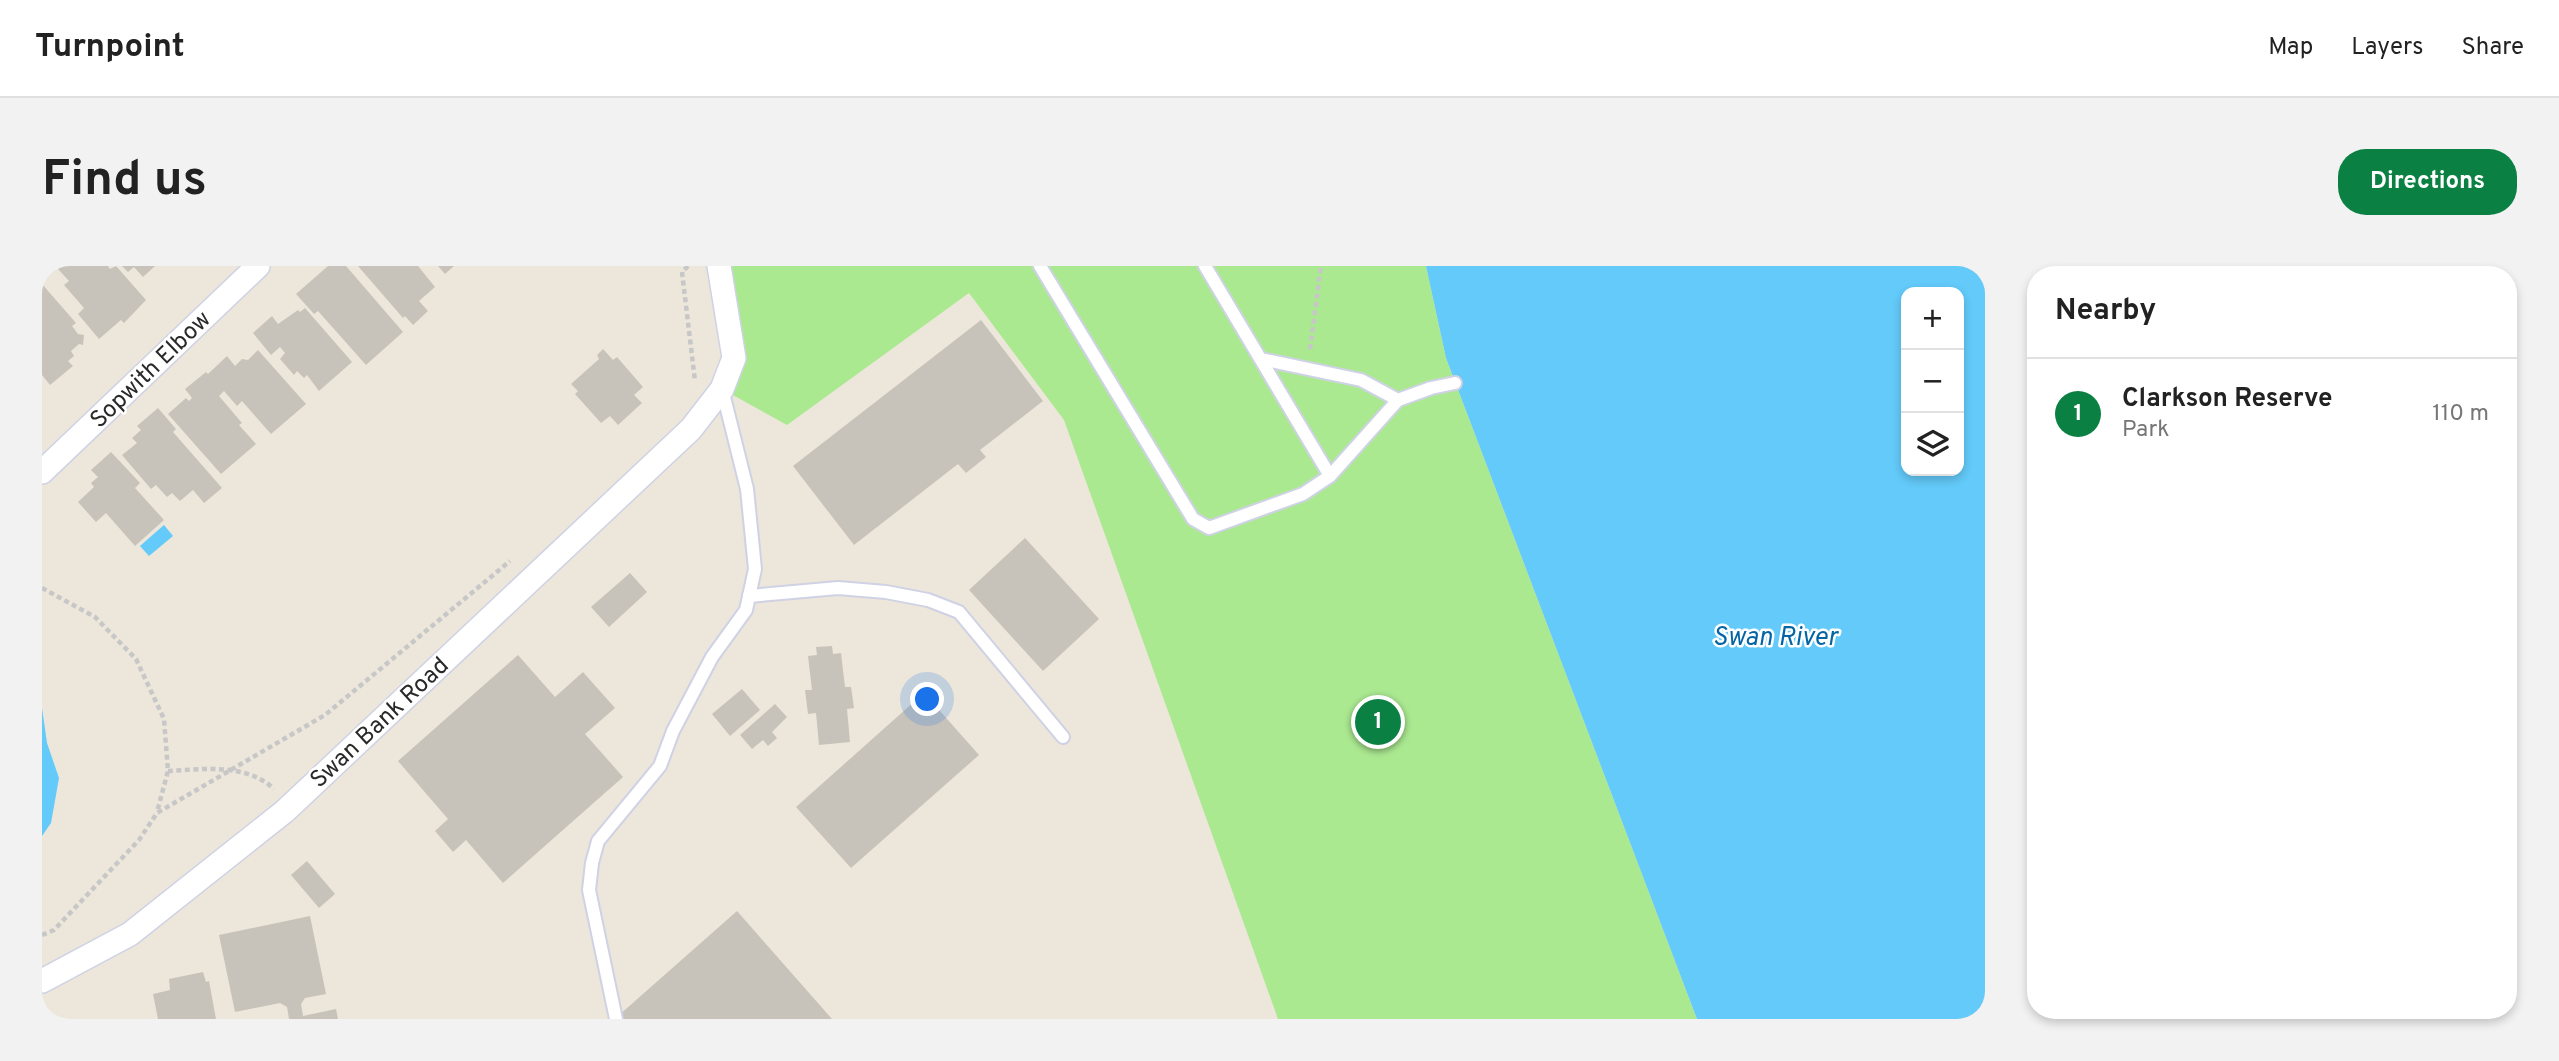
<!DOCTYPE html>
<meta charset="utf-8">
<style>
body{margin:0;font-family:Overpass,sans-serif;background:#f2f2f2;color:#222}
.controls{position:absolute;right:21px;top:21px;display:grid;overflow:hidden;border-radius:14px;box-shadow:0 4px 10px #0003}
.controls button{width:63px;height:63px;display:grid;place-items:center;padding:0;border:0;border-bottom:2px solid #e0e0e0;background:#fff;color:#222;font:35px sans-serif}
.you{position:absolute;left:886px;top:434px;width:24px;height:24px;margin:-18px;border:5px solid #fff;border-radius:50%;background:#1a73e8;box-shadow:0 0 0 10px #1a73e833}
.badge{display:grid;place-items:center;width:46px;height:46px;border-radius:50%;background:#0b8043;color:#fff;font-size:23px;font-weight:700}
.pin{position:absolute;translate:-50% -50%;border:4px solid #fff;box-shadow:0 2px 7px #0006}
.list{margin:0;padding:0;list-style:none}
h2{display:flex;justify-content:space-between;align-items:center;height:91px;margin:0;padding:0 28px;font-size:30px}
h2 small{font-size:23px;font-weight:400;color:#767676}
.list li{display:grid;grid-template-columns:46px 1fr auto;gap:21px;align-items:center;box-sizing:border-box;height:112px;padding:0 28px;border-top:2px solid #e0e0e0}
.list b{display:block;font-size:26px;white-space:nowrap}
.list p{margin:0;font-size:23px;white-space:nowrap;color:#767676}
.list em{font-size:23px;font-style:normal;color:#767676}
.icon{flex:none;width:38px;height:38px;fill:none;stroke:currentColor;stroke-width:2;stroke-linecap:round;stroke-linejoin:round}
.map{position:relative;flex:none;width:1943px;height:753px;overflow:hidden;border-radius:28px}
header{display:flex;align-items:center;gap:42px;box-sizing:border-box;height:98px;padding:0 35px;background:#fff;border-bottom:2px solid #e0e0e0}
header strong{font-size:33px}
nav{display:flex;gap:38px;margin-inline-start:auto;font-size:24px}
.intro{display:flex;align-items:center;justify-content:space-between;box-sizing:border-box;height:168px;padding:0 42px}
h1{margin:0;font-size:49px}
.button{padding:18px 32px;border-radius:28px;background:#0b8043;color:#fff;font-size:24px;font-weight:700}
main{display:flex;gap:42px;padding:0 42px}
aside{flex:1;background:#fff;border-radius:28px;box-shadow:0 4px 10px #0003}
.map>svg:first-child{display:block}
</style>
<header>
<strong>Turnpoint</strong>
<nav><a>Map</a><a>Layers</a><a>Share</a></nav>
</header>
<div class="intro"><h1>Find us</h1><a class="button">Directions</a></div>
<main>
<div class="map">
<svg width="1943" height="753" viewBox="0 0 1943 753">
<rect width="100%" height="100%" fill="#ede6da"/>
<path fill="#abe991" d="M669 0H1384L1404 92 1655 753H1236L1022 154 927 27 745 159 680 123 692 92Z"/>
<g fill="#63caf9" fill-rule="evenodd">
<path d="M1384 0H1943V753H1655L1404 92ZM1864 26H1917V205H1864Z"/>
<path d="M122 259 131 270 107 290 98 280Z"/>
<path d="M0 442 5 477 17 512 9 557 0 570Z"/>
</g>
<g fill="#c8c3ba">
<path d="M20 0H66L68 3 74 0 104 34 82 57 79 54 57 73 36 48 42 42 22 19 27 15 16 3Z"/>
<path d="M80 0H113L101 11 92 1 86 6Z"/>
<path d="M286 0H304L361 66 324 99 276 45 272 48 254 28Z"/>
<path d="M316 0H376L393 21 377 35 386 45 371 59 363 50 361 52Z"/>
<path d="M396 0H412L403 8Z"/>
<path d="M0 18 34 57 30 60 36 68 42 69 41 79 37 78 29 85 32 90 26 95 31 100 8 119 0 109Z"/>
<path d="M263 42 310 96 277 125 265 109 262 112 255 105 252 109 238 93 243 87 238 81 229 89 211 67 230 50 236 58 256 44 258 46Z"/>
<path d="M939 54 1001 135 938 184 944 191 924 207 916 198 812 279 751 200Z"/>
<path d="M561 83 571 94 575 91 601 121 592 129 600 137 576 159 568 150 559 157 533 128 536 125 529 118 557 93 555 89Z"/>
<path d="M216 84 264 138 229 168 200 135 195 140 182 125 177 130 200 157 197 159 214 178 179 208 126 148 144 132 147 135 150 132 143 123 164 106 166 108 185 90 193 100 200 93 206 94Z"/>
<path d="M116 142 134 163 131 166 180 222 162 237 151 224 138 235 130 227 125 231 114 219 109 223 80 189 95 177 90 172 99 164 95 160Z"/>
<path d="M69 186 98 217 93 222 122 254 93 280 64 247 54 256 36 236 52 221 49 217 56 211 49 204Z"/>
<path d="M983 272 1057 353 1001 405 927 324Z"/>
<path d="M588 307 605 326 567 361 549 341Z"/>
<path d="M790 380 791 388 799 387 803 421H809L812 442 805 443 808 476 777 479 774 447 766 448 763 424H770L766 390 775 389 774 381Z"/>
<path d="M476 389 513 431 541 406 573 442 543 468 581 511 461 617 424 574 411 586 393 565 406 553 356 495Z"/>
<path d="M700 423 718 444 688 470 670 448Z"/>
<path d="M882 427 937 489 809 602 754 541Z"/>
<path d="M733 438 745 451 730 466 735 472 726 480 721 474 710 483 698 469Z"/>
<path d="M265 595 293 628 277 642 249 609Z"/>
<path d="M695 645 790 753H578L576 750Z"/>
<path d="M268 650 284 728 263 732 259 738 261 750 294 743 296 753H247L245 741 238 737 193 746 177 669Z"/>
<path d="M161 706 164 716 167 715 174 753H116L111 728 128 724 127 713Z"/>
</g>
<g fill="none" stroke-linecap="round" stroke-linejoin="round">
<defs>
<g id="lane">
<path d="M998 0 1151 253 1167 262 1261 228 1288 210 1163 0"/>
<path d="M1219 93 1319 114 1356 134"/>
<path d="M1288 210 1356 134 1389 122 1413 117"/>
<path d="M707 330 796 322 844 326 886 334 917 346 1021 471"/>
<path d="M574 753 547 624 550 597 556 575 618 500 631 465 670 391 704 344 713 303 705 223 680 123"/>
</g>
<g id="street">
<path d="M0 206 216 0"/>
<path d="M0 715 88 668 243 545 649 163 680 123 692 92 677 0"/>
</g>
</defs>
<use href="#lane" stroke="#cfd2e4" stroke-width="16"/>
<use href="#street" stroke="#cfd2e4" stroke-width="26"/>
<g stroke="#c7c7c7" stroke-width="4.5" stroke-dasharray="5 3.5" stroke-linecap="butt">
<path d="M646 0 640 6 653 115"/>
<path d="M1268 83 1279 0"/>
<path d="M0 322 53 351 94 393 122 453 126 505 115 546"/>
<path d="M126 505C162 503 204 497 232 523"/>
<path d="M0 669 12 664 97 574 115 547 283 449 468 295"/>
</g>
<use href="#lane" stroke="#fff" stroke-width="12"/>
<use href="#street" stroke="#fff" stroke-width="23"/>
</g>
<g text-anchor="middle" stroke-width="5" stroke-linejoin="round" paint-order="stroke">
<g font-size="24" fill="#292929" stroke="#fff">
<text transform="translate(108 103) rotate(-44)" y="8">Sopwith Elbow</text>
<text transform="translate(337 456) rotate(-43)" y="8">Swan Bank Road</text>
</g>
<g font-size="26" font-style="italic" fill="#0265a5" stroke="#fff">
<text x="1733" y="379">Swan River</text>
</g>
</g>
</svg>
<div class="controls">
<button>+</button>
<button>−</button>
<button><svg class="icon" aria-label="layers" viewBox="0 0 24 24"><path d="M12 4l9 5-9 5-9-5zM3 14l9 5 9-5"/></svg></button>
</div>
<div class="you"></div>
<div class="pin badge" style="left:1336px;top:456px">1</div>
</div>
<aside>
<h2>Nearby<small></small></h2>
<ul class="list">
<li><span class="badge">1</span><div><b>Clarkson Reserve</b><p>Park</p></div><em>110 m</em></li>
</ul>
</aside>
</main>
